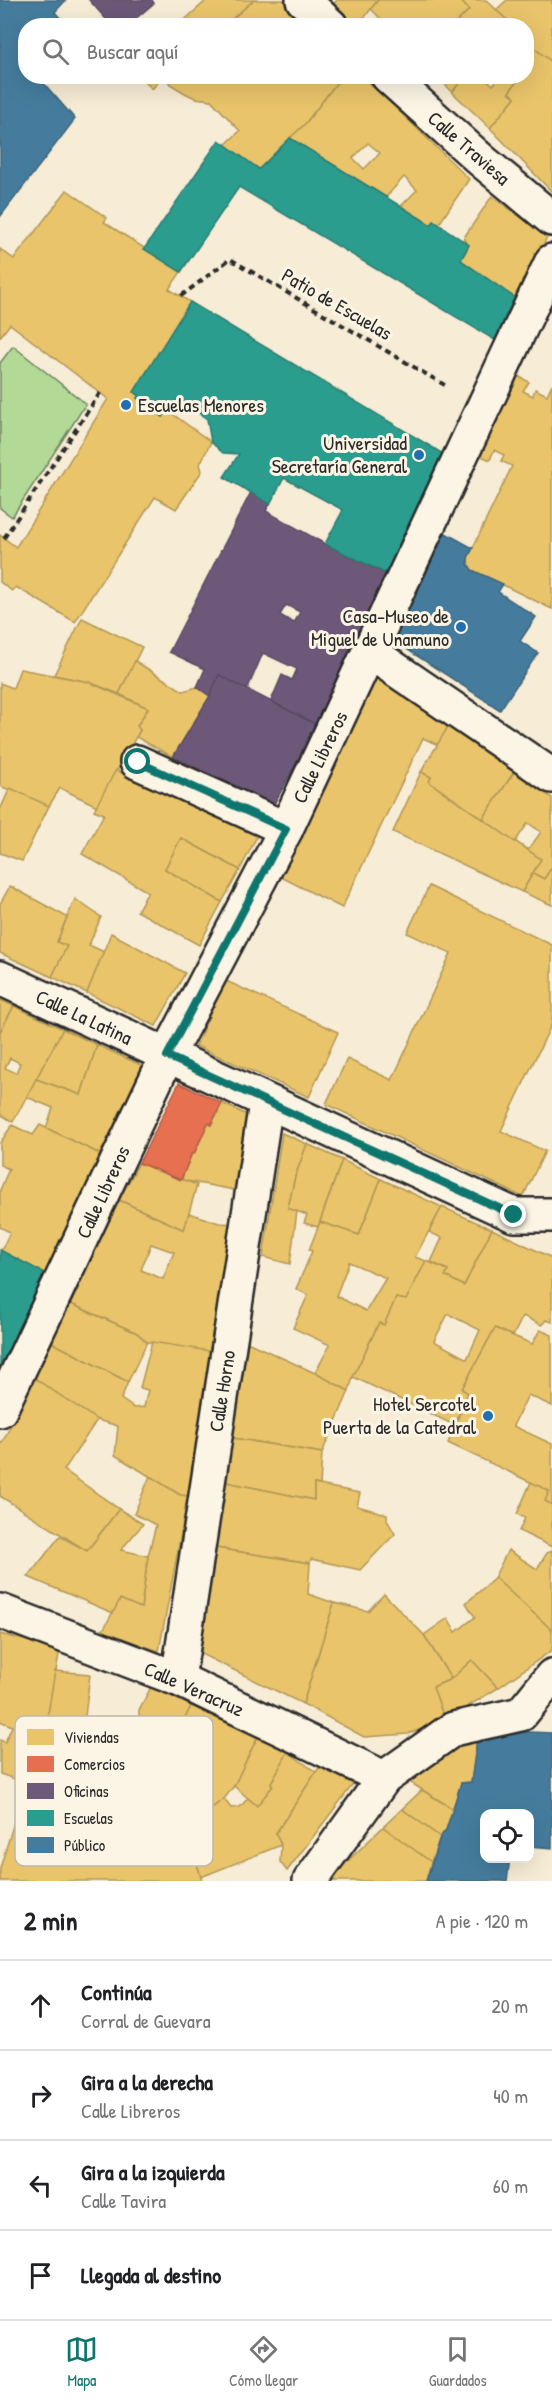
<!DOCTYPE html>
<html lang="es">
<meta charset="utf-8">
<style>
body{margin:0;font-family:"Patrick Hand",sans-serif;background:#f2f2f2;color:#202124}
.controls{position:absolute;right:18px;bottom:18px;display:grid;overflow:hidden;border-radius:12px;box-shadow:0 6px 24px #0002}
.controls button{width:54px;height:54px;display:grid;place-items:center;padding:0;border:0;border-bottom:2px solid #e0e0e0;background:#fff;color:#202124;font:30px sans-serif}
.stop{position:absolute;width:18px;height:18px;margin:-14px;border:4px solid #0f766e;border-radius:50%;background:#fff}
.stop.end{background:#0f766e;border-color:#fff;box-shadow:0 2px 6px #0008}
.list{margin:0;padding:0;list-style:none}
h2{display:flex;justify-content:space-between;align-items:center;height:78px;margin:0;padding:0 24px;font-size:26px}
h2 small{font-size:20px;font-weight:400;color:#757577}
.list li{display:grid;grid-template-columns:39px 1fr auto;gap:18px;align-items:center;box-sizing:border-box;height:90px;padding:0 24px;border-top:2px solid #e0e0e0}
.list b{display:block;font-size:22px;white-space:nowrap}
.list p{margin:0;font-size:20px;white-space:nowrap;color:#757577}
.list em{font-size:20px;font-style:normal;color:#757577}
.icon{flex:none;width:33px;height:33px;fill:none;stroke:currentColor;stroke-width:2;stroke-linecap:round;stroke-linejoin:round}
.map{position:relative;flex:none;width:552px;height:1881px;overflow:hidden}
.search{position:absolute;background:#fff;box-shadow:0 6px 24px #0002;left:18px;right:18px;top:18px;height:66px;display:flex;align-items:center;gap:15px;box-sizing:border-box;padding:0 21px;border-radius:24px;color:#757577;font-size:22px}
.sheet{height:438px;background:#fff}
nav{display:flex;justify-content:space-around;align-items:center;box-sizing:border-box;height:84px;border-top:2px solid #e0e0e0;background:#fff;font-size:16px;color:#757577}
nav a{display:grid;justify-items:center;gap:3px}
nav .on{color:#0f766e}
.map>svg:first-child{display:block}
</style>
<div class="map">
<svg width="552" height="1881" viewBox="0 0 552 1881">
<rect width="100%" height="100%" fill="#f7ecd5"/>
<filter id="ink" filterUnits="userSpaceOnUse"><feTurbulence type="fractalNoise" baseFrequency=".0167" numOctaves="2"/><feDisplacementMap in="SourceGraphic" scale="12" xChannelSelector="R" yChannelSelector="G"/><feConvolveMatrix kernelMatrix="1 2 1 2 8 2 1 2 1" color-interpolation-filters="sRGB"/></filter>
<g filter="url(#ink)">
<path fill="#b2da96" stroke="#6e8260" stroke-width="1.5" d="M13 346 86 404 12 517 0 508V363Z"/>
<g fill="#e9c46a" stroke="#b09657" stroke-width="1.5" fill-rule="evenodd">
<path d="M207 0H254L224 26H178Z"/>
<path d="M254 0H283L310 26H224Z"/>
<path d="M337 0H378L358 26 332 5Z"/>
<path d="M378 0H460L469 10 453 26H388L371 9Z"/>
<path d="M460 0H486L514 26H453L469 10Z"/>
<path d="M507 0H552V62L526 42V26H514L496 10Z"/>
<path d="M526 42 552 62V192L490 128 515 97 509 92 517 81 512 76H526Z"/>
<path d="M141 76H164L152 89Z"/>
<path d="M165 76H342L305 124 259 169 225 145 240 131 211 100 195 98 185 93 170 84Z"/>
<path d="M342 76H363L469 179 439 224 434 221 431 225 401 206 417 190 404 177 386 197 290 138 305 124ZM368 143 380 153 364 169 353 158Z"/>
<path d="M437 76H466L452 92Z"/>
<path d="M466 76H483L493 85 500 76H512L517 81 509 92 515 97 490 128 452 92Z"/>
<path d="M67 190 107 218 104 222 181 272 169 289 190 302 134 392 139 395 137 398 163 417 167 410 211 442 200 464 202 471 176 509 155 497 75 622 16 587 12 591 0 582V535L16 547 108 399 10 324 0 337V249L14 259Z"/>
<path d="M492 196 547 237 518 300 461 260 469 245 463 239Z"/>
<path d="M516 375 529 382 523 391 533 396 535 389 547 395 552 384V609L472 570 468 564V558L512 466 501 461 504 455 494 450 490 460 477 454Z"/>
<path d="M82 618 142 647 119 694 89 682 54 675Z"/>
<path d="M135 661 183 691 197 687 210 696 173 757 136 737 140 730 137 726 148 708 119 694Z"/>
<path d="M20 669 89 682 148 708 137 726 140 730 97 806 60 788 49 806 0 786V683L13 688Z"/>
<path d="M373 674 449 725 438 745 423 738 342 908 277 875Z"/>
<path d="M449 725 514 772 483 819 429 782 431 777 421 772Z"/>
<path d="M116 770 258 834 240 870 181 838 165 869 222 902 199 945 137 911 148 892 82 854 104 814 94 810Z"/>
<path d="M421 772 431 777 429 782 541 859 522 892 393 832Z"/>
<path d="M514 772 552 798V867L544 879 533 873 541 859 528 850 541 832 528 823 515 842 483 819Z"/>
<path d="M10 788 49 806 22 861 0 853V810Z"/>
<path d="M181 838 240 870 222 902 165 869Z"/>
<path d="M552 867V905L522 892 533 873 544 879Z"/>
<path d="M10 886 67 917 57 942 67 946 52 977 0 953V904Z"/>
<path d="M429 886 552 945V1023L501 1131 545 1151 523 1197 326 1104 347 1059 392 1080 451 953 407 933Z"/>
<path d="M75 899 101 917 89 945 104 952 87 993 52 977 67 946 57 942Z"/>
<path d="M111 933 185 973 156 1026 87 993Z"/>
<path d="M224 980 338 1032 309 1097 196 1046Z"/>
<path d="M0 1000 14 1006 0 1032Z"/>
<path d="M14 1006 63 1029 13 1122 0 1114V1032ZM10 1058 20 1063 16 1073 5 1068Z"/>
<path d="M63 1029 97 1045 81 1095 36 1079Z"/>
<path d="M97 1045 143 1066 100 1154 46 1128 53 1108 27 1097 36 1079 81 1095Z"/>
<path d="M222 1103 253 1118 240 1191 181 1180 192 1153 194 1154 208 1123 211 1125Z"/>
<path d="M12 1125 33 1135 40 1125 100 1154 48 1275 1 1251 10 1232 0 1227V1190L9 1169 0 1165V1143Z"/>
<path d="M282 1133 307 1144 295 1177 288 1208 297 1211 290 1264 263 1257Z"/>
<path d="M307 1144 342 1160 318 1227 304 1223 307 1215 288 1208 295 1177Z"/>
<path d="M342 1160 381 1179 359 1235 320 1222Z"/>
<path d="M139 1163 197 1185 184 1230 119 1200Z"/>
<path d="M381 1179 442 1207 415 1257 426 1261 406 1300 396 1298 384 1325 379 1323 353 1377 349 1391 315 1373 330 1345 293 1328 308 1295 296 1289 312 1251 309 1250 320 1222 359 1235ZM349 1262 386 1278 366 1311 336 1296Z"/>
<path d="M119 1200 184 1230 189 1213 219 1223 235 1224 216 1352 147 1342 137 1333 71 1304ZM151 1244 174 1252 163 1279 141 1270Z"/>
<path d="M442 1207 492 1229 464 1286 445 1276 448 1270 431 1262 442 1238 429 1232Z"/>
<path d="M492 1229 552 1258V1322L546 1320 542 1325 523 1316 513 1336 495 1328 462 1389 468 1393 454 1425 353 1377 379 1323 384 1325 396 1298 406 1300 426 1261 448 1270 445 1276 464 1286ZM448 1314 480 1330 467 1359 434 1341Z"/>
<path d="M71 1304 137 1333 147 1342 128 1382 51 1342Z"/>
<path d="M495 1328 532 1344 540 1330 552 1335V1406L528 1395 513 1426 552 1444V1505L545 1501 549 1491 448 1443 468 1393 462 1389Z"/>
<path d="M51 1342 128 1382 121 1399 134 1408 144 1407 148 1390 140 1388 152 1342 216 1352 188 1496 180 1495 115 1455 118 1426 97 1420 34 1378Z"/>
<path d="M247 1342 315 1373 349 1391 322 1453 227 1437Z"/>
<path d="M34 1378 97 1420 64 1470 119 1509 87 1551 0 1496V1442L2 1443Z"/>
<path d="M227 1437 322 1453 320 1485 314 1484V1500L221 1481Z"/>
<path d="M150 1476 180 1495 188 1496 159 1651 102 1632 120 1599 141 1608 148 1556 156 1525 134 1514Z"/>
<path d="M221 1481 314 1500V1484L360 1493 357 1506 387 1514V1520L395 1534 360 1570 311 1559 310 1563 209 1547Z"/>
<path d="M531 1482 549 1491 545 1501 552 1505V1547L519 1531 525 1518 517 1514Z"/>
<path d="M119 1509 143 1524 121 1550 148 1556 141 1608 120 1599 113 1613 28 1577 60 1536 87 1551Z"/>
<path d="M209 1547 310 1563 308 1594 334 1603 303 1704 201 1654Z"/>
<path d="M508 1550 537 1569 547 1553 552 1551V1630L494 1578Z"/>
<path d="M495 1578 552 1630V1650L498 1688 472 1660 451 1679 424 1635 448 1618 456 1632 475 1617 466 1603Z"/>
<path d="M384 1594 424 1635 451 1679 433 1687 445 1720 408 1734 364 1737 303 1704 334 1603 368 1611Z"/>
<path d="M0 1634 60 1649 47 1720 32 1716 28 1751H32L30 1782 26 1783 0 1774V1740L5 1742 12 1726 0 1721Z"/>
<path d="M472 1660 498 1688 445 1720 433 1687 451 1679Z"/>
<path d="M55 1671 90 1674 77 1784 83 1783 85 1767 114 1769 112 1789 117 1788 123 1722 139 1726V1710L151 1687 192 1704 171 1748 173 1751 162 1808 182 1811 202 1881H0V1868L26 1783 30 1782 32 1751H28L32 1716 47 1720Z"/>
<path d="M192 1704 260 1732 234 1786 224 1799 213 1807 182 1811 162 1808 173 1751 171 1748Z"/>
<path d="M260 1732 288 1752 271 1783 273 1786 257 1806 234 1786Z"/>
<path d="M477 1740 471 1782 461 1783 453 1809 408 1781 444 1744Z"/>
<path d="M288 1752 316 1772 276 1833 281 1845 201 1877 182 1811 213 1807 224 1799 231 1808 240 1807 248 1798 257 1806 273 1786 271 1783Z"/>
<path d="M324 1760 357 1779 287 1871 280 1862 281 1845 276 1833Z"/>
<path d="M422 1790 453 1809 446 1830 440 1837 402 1809Z"/>
<path d="M402 1809 440 1837 431 1862 383 1827Z"/>
<path d="M383 1827 431 1862 426 1881H327Z"/>
</g>
<path fill="#e76f51" stroke="#af5b46" stroke-width="1.5" d="M179 1083 222 1103 211 1125 208 1123 194 1154 192 1153 181 1180 139 1163Z"/>
<g fill="#6d597a" stroke="#594b62" stroke-width="1.5" fill-rule="evenodd">
<path d="M89 0H152L154 3 127 26H112Z"/>
<path d="M251 492 270 504 266 511 325 544 391 576 317 725 271 701 282 675 292 680 297 669 263 653 247 690 219 675 210 696 197 687 205 669 169 652ZM286 605 300 612 294 623 280 615Z"/>
<path d="M219 675 317 725 274 804 173 757 210 696Z"/>
</g>
<g fill="#2a9d8f" stroke="#2a7b71" stroke-width="1.5">
<path d="M290 138 431 225 434 221 469 245 461 260 518 300 498 342 239 187 181 272 144 249 219 140 259 169Z"/>
<path d="M190 302 445 455 391 576 325 544 343 510 284 478 270 504 224 477 239 454 223 453 211 442 207 419 178 399 163 417 137 398 139 395 134 392Z"/>
<path d="M0 1250 48 1275 0 1377Z"/>
</g>
<g fill="#457b9d" stroke="#3d637b" stroke-width="1.5">
<path d="M0 0H66L55 12 67 26H26V76H45L41 80 75 119 0 217Z"/>
<path d="M440 530 473 548 468 558V564L472 570 503 584 498 592 536 617 520 641 538 653 500 710 388 637Z"/>
<path d="M481 1730 552 1733V1848L530 1846V1814H484V1858H510L507 1881H426L440 1837 446 1830 461 1783 471 1782 477 1740Z"/>
</g>
<g fill="none" stroke-linecap="round" stroke-linejoin="round">
<defs>
<g id="minor">
<path d="M303 0 331 26"/>
<path d="M388 76 481 160 552 219"/>
<path d="M370 652 552 776"/>
<path d="M137 762 286 829"/>
<path d="M0 978 514 1215H552"/>
<path d="M0 1410 167 1056 286 829 552 261"/>
<path d="M0 1611 178 1679 384 1778"/>
<path d="M178 1679 266 1103"/>
<path d="M310 1881 384 1778 453 1729 521 1714 552 1676"/>
</g>
</defs>
<use href="#minor" stroke="#2b2b2b" stroke-width="38"/>
<g stroke="#2b2b2b" stroke-width="4" stroke-dasharray="6 4.5" stroke-linecap="butt">
<path d="M181 296 230 259 448 387"/>
<path d="M4 538 100 393"/>
</g>
<use href="#minor" stroke="#fcf5e5" stroke-width="33"/>
</g>
</g>
<g fill="none" stroke-linecap="round" stroke-linejoin="round" filter="url(#ink)">
<path stroke="#0f766e" stroke-width="8" d="M138 762 286 829 167 1056 514 1215"/>
</g>
<g fill="#1f6fb2" stroke="#fcf5e5" stroke-width="2">
<circle cx="126" cy="405" r="6"/>
<circle cx="419" cy="455" r="6"/>
<circle cx="461" cy="627" r="6"/>
<circle cx="488" cy="1416" r="6"/>
</g>
<g text-anchor="middle" stroke-width="6" stroke-linejoin="round" paint-order="stroke">
<g font-size="20" fill="#2b2b2b" stroke="#fcf5e5">
<text transform="translate(469 148) rotate(41)" y="7">Calle Traviesa</text>
<text transform="translate(337 304) rotate(30)" y="7">Patio de Escuelas</text>
<text transform="translate(320 757) rotate(-64)" y="7">Calle Libreros</text>
<text transform="translate(84 1017) rotate(25)" y="7">Calle La Latina</text>
<text transform="translate(103 1192) rotate(-65)" y="7">Calle Libreros</text>
<text transform="translate(222 1391) rotate(-81)" y="7">Calle Horno</text>
<text transform="translate(194 1689) rotate(24)" y="7">Calle Veracruz</text>
</g>
<g font-size="20" fill="#2b2b2b" stroke="#fcf5e5" text-anchor="end">
<text x="138" y="412" text-anchor="start">Escuelas Menores</text>
<text x="407" y="450">Universidad<tspan x="407" dy="23">Secretaría General</tspan></text>
<text x="449" y="623">Casa-Museo de<tspan x="449" dy="23">Miguel de Unamuno</tspan></text>
<text x="476" y="1411">Hotel Sercotel<tspan x="476" dy="23">Puerta de la Catedral</tspan></text>
</g>
</g>
<rect x="15" y="1716" width="198" height="150" rx="9" fill="#fcf5e5" stroke="#bdb8ad" stroke-width="1.5"/>
<rect x="27" y="1729" width="27" height="16" fill="#e9c46a"/>
<rect x="27" y="1756" width="27" height="16" fill="#e76f51"/>
<rect x="27" y="1783" width="27" height="16" fill="#6d597a"/>
<rect x="27" y="1810" width="27" height="16" fill="#2a9d8f"/>
<rect x="27" y="1837" width="27" height="16" fill="#457b9d"/>
<g font-size="16" fill="#2b2b2b">
<text x="64" y="1743">Viviendas</text>
<text x="64" y="1770">Comercios</text>
<text x="64" y="1797">Oficinas</text>
<text x="64" y="1824">Escuelas</text>
<text x="64" y="1851">Público</text>
</g>
</svg>
<div class="controls">
<button><svg class="icon" aria-label="locate" viewBox="0 0 24 24"><circle cx="12" cy="12" r="6"/><path d="M12 2v4M12 18v4M2 12h4M18 12h4"/></svg></button>
</div>
<div class="stop" style="left:138px;top:762px"></div>
<div class="stop end" style="left:514px;top:1215px"></div>
<div class="search"><svg class="icon" aria-label="search" viewBox="0 0 24 24"><circle cx="10" cy="10" r="6"/><path d="M15 15l6 6"/></svg>Buscar aquí</div>
</div>
<section class="sheet">
<h2>2 min<small>A pie · 120 m</small></h2>
<ul class="list">
<li><svg class="icon" aria-label="ahead" viewBox="0 0 24 24"><path d="M12 20V5M6 11l6-6 6 6"/></svg><div><b>Continúa</b><p>Corral de Guevara</p></div><em>20 m</em></li>
<li><svg class="icon" aria-label="right" viewBox="0 0 24 24"><path d="M7 20v-9h11M14 6l5 5-5 5"/></svg><div><b>Gira a la derecha</b><p>Calle Libreros</p></div><em>40 m</em></li>
<li><svg class="icon" aria-label="left" viewBox="0 0 24 24"><path d="M17 20v-9H6M10 6l-5 5 5 5"/></svg><div><b>Gira a la izquierda</b><p>Calle Tavira</p></div><em>60 m</em></li>
<li><svg class="icon" aria-label="arrive" viewBox="0 0 24 24"><path d="M6 21V4h12l-3 4 3 4H6"/></svg><div><b>Llegada al destino</b></div></li>
</ul>
</section>
<nav>
<a class="on"><svg class="icon" aria-label="map" viewBox="0 0 24 24"><path d="M3 6l6-2 6 2 6-2v14l-6 2-6-2-6 2zM9 4v14M15 6v14"/></svg>Mapa</a>
<a><svg class="icon" aria-label="directions" viewBox="0 0 24 24"><path d="M12 3l9 9-9 9-9-9zM9 14v-3h6M13 9l2 2-2 2"/></svg>Cómo llegar</a>
<a><svg class="icon" aria-label="saved" viewBox="0 0 24 24"><path d="M7 4h10v16l-5-4-5 4z"/></svg>Guardados</a>
</nav>
